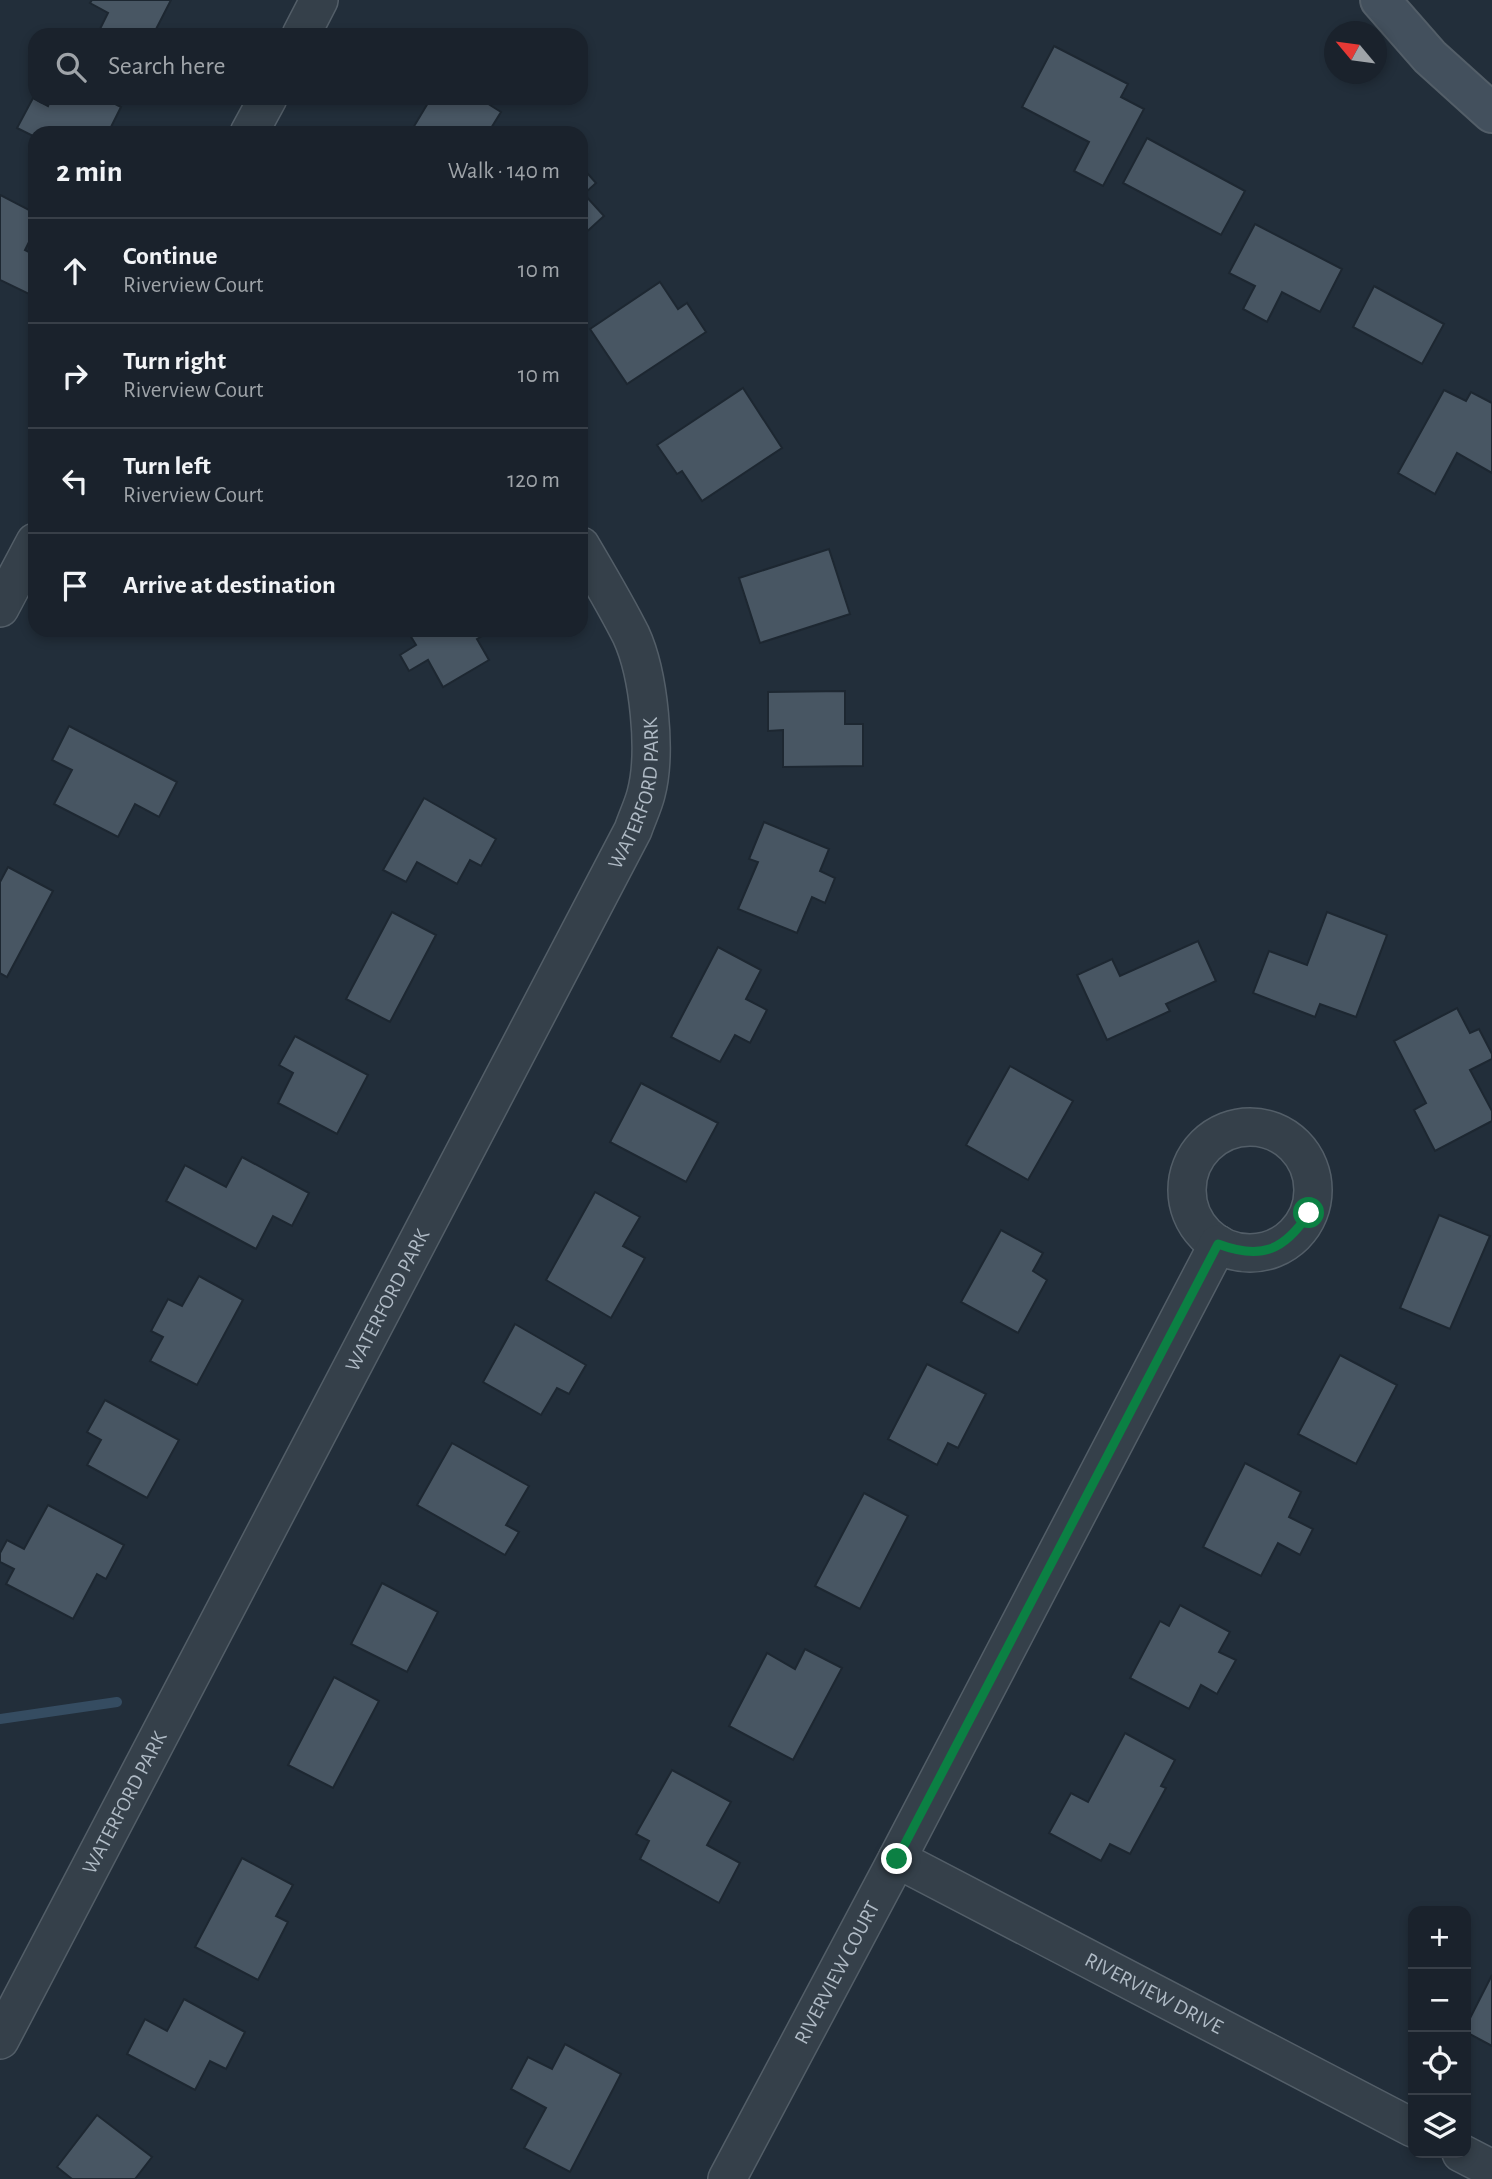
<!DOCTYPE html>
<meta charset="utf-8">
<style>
body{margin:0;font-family:"Alegreya Sans",sans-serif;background:#232a34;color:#f1f3f6}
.controls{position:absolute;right:21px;bottom:21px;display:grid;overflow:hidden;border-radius:14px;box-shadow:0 4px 10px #0003}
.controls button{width:63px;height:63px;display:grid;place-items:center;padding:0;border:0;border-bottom:2px solid #383f48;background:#1a222c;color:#f1f3f6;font:35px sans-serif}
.compass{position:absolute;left:1324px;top:21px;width:63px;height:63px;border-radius:50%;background:#1a222c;box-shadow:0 4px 10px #0003;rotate:299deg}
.stop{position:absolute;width:21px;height:21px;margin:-16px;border:5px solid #0b8043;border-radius:50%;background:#fff}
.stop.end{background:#0b8043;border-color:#fff;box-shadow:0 2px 7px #0008}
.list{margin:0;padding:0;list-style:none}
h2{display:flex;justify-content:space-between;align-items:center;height:91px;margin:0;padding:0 28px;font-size:30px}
h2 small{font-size:23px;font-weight:400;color:#9fa4a9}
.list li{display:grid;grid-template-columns:46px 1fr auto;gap:21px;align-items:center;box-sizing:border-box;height:105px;padding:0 28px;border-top:2px solid #383f48}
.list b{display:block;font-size:26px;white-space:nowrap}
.list p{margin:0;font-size:23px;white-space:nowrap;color:#9fa4a9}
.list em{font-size:23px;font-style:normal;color:#9fa4a9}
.icon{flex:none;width:38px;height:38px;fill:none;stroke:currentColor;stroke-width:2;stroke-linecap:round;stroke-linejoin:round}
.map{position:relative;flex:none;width:1492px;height:2179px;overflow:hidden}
.search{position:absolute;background:#1a222c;box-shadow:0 4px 10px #0003;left:28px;top:28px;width:560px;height:77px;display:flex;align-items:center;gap:18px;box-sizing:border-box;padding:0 24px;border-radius:21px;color:#9fa4a9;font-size:26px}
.panel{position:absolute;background:#1a222c;box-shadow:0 4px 10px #0003;left:28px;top:126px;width:560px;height:511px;border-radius:21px}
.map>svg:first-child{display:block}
</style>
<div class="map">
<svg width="1492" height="2179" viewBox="0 0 1492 2179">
<rect width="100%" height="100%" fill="#222e3a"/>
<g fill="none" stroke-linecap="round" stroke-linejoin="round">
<path stroke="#354c61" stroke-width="10" d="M0 1719 117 1702"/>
</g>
<g fill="#485663" stroke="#1d2731" stroke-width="2">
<path d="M92 0H171L153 35H97L108 13 90 3Z"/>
<path d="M1054 46 1128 84 1121 97 1144 109 1103 186 1074 171 1089 142 1022 107Z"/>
<path d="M33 98 48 106 51 98H104L121 107 108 133H35V137L17 128Z"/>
<path d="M431 98H483L482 100 501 112 488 133H410Z"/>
<path d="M1147 138 1245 191 1221 235 1123 183Z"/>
<path d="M581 166 596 183 584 194 604 216 581 237Z"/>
<path d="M0 195 35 213V230L25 250 35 255V282L29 294 0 280Z"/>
<path d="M1255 224 1342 269 1320 312 1282 292 1267 322 1243 309 1255 286 1229 273Z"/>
<path d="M660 282 678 309 687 303 706 332 627 384 590 329Z"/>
<path d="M1374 286 1444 324 1422 364 1353 327Z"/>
<path d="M743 388 782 448 702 501 682 471 677 474 657 445Z"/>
<path d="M1444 390 1466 401 1471 392 1492 403V473L1457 453 1435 494 1398 473Z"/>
<path d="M829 549 850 614 760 643 739 578Z"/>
<path d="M418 630H487L489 632 477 639 489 660 443 687 428 660 409 671 400 655 416 645 410 635Z"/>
<path d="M845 691V724H863V766L783 767V730L768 731V692Z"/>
<path d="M69 726 177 782 159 817 135 804 118 837 54 804 72 770 52 760Z"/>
<path d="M424 798 496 839 481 866 470 860 457 884 417 862 406 882 383 870Z"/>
<path d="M764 822 829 849 820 871 835 878 825 903 812 897 797 933 738 909 758 862 749 859Z"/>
<path d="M8 867 53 891 7 977 0 973V882Z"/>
<path d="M392 912 436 935 390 1022 346 999Z"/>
<path d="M1327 912 1387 935 1356 1017 1320 1004 1315 1017 1253 993 1269 951 1307 965Z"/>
<path d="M1198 941 1216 981 1166 1004 1170 1011 1107 1040 1077 975 1112 959 1120 976Z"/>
<path d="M718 947 761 970 746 999 767 1010 750 1043 735 1035 720 1062 671 1037Z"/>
<path d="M1457 1008 1470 1033 1479 1029 1492 1054V1059L1470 1070 1492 1111V1121L1435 1151 1414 1110 1426 1103 1394 1041Z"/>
<path d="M295 1036 368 1075 337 1134 278 1103 293 1073 279 1065Z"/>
<path d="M1010 1066 1073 1101 1028 1180 966 1145Z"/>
<path d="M641 1083 718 1123 686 1182 610 1142Z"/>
<path d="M242 1157 309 1193 292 1226 273 1216 256 1249 166 1201 185 1165 226 1187Z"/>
<path d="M595 1192 640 1217 623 1246 645 1258 611 1318 546 1280Z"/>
<path d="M1439 1215 1490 1236 1450 1329 1400 1308Z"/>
<path d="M1001 1230 1043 1253 1033 1271 1047 1280 1018 1333 961 1302Z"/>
<path d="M199 1276 243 1300 197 1385 150 1361 163 1337 151 1331 168 1299 182 1306Z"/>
<path d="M515 1324 586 1365 569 1394 557 1388 541 1415 483 1382Z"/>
<path d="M1340 1355 1397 1385 1356 1464 1298 1434Z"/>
<path d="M927 1364 986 1394 958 1448 948 1443 937 1465 888 1439Z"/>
<path d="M105 1400 179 1440 147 1498 87 1465 101 1440 87 1432Z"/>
<path d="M452 1443 529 1486 506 1525 519 1532 505 1555 417 1505Z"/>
<path d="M1245 1463 1301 1492 1289 1517 1313 1529 1300 1555 1278 1543 1261 1576 1203 1547Z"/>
<path d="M864 1493 908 1516 860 1609 815 1586Z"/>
<path d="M48 1505 124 1545 106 1579 97 1574 73 1619 6 1584 14 1569 0 1562V1553L7 1540 24 1549Z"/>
<path d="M382 1583 438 1612 407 1672 351 1644Z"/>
<path d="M1180 1605 1230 1632 1219 1652 1236 1660 1217 1694 1201 1685 1189 1709 1130 1678 1160 1621 1169 1626Z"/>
<path d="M805 1649 842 1668 793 1760 729 1726 767 1653 795 1669Z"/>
<path d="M334 1677 379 1701 333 1788 288 1765Z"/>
<path d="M1125 1733 1175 1760 1161 1786 1166 1788 1130 1854 1110 1844 1101 1861 1049 1833 1071 1793 1088 1802Z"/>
<path d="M672 1770 731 1802 707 1845 740 1863 719 1903 640 1859 649 1841 636 1834Z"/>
<path d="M242 1858 293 1885 276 1916 288 1922 258 1980 195 1947Z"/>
<path d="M1492 1975V2046L1466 2032V2026Z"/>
<path d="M184 1999 245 2032 226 2069 210 2061 195 2090 127 2054 145 2019 167 2031Z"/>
<path d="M565 2044 621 2074 570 2172 524 2148 546 2108 511 2089 528 2057 552 2069Z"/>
<path d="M97 2115 152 2157 135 2179H72L57 2167Z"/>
</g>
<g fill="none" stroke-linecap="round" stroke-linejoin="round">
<defs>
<g id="minor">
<path d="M301 35 319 0"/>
<path d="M249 133 268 98"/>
<path d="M0 608 35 542"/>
<circle cx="1250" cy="1190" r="63"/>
<path id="s1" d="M897 1859 1413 2128"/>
<path id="s2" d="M0 2040 633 830C637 818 643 806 646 794 657 753 649 674 631 635 616 605 598 575 581 546"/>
<path d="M1461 2153 1492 2169"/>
<path id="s3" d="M727 2179 897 1859 1218 1244"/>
</g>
<path id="secondary" d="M1380 0 1430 57 1492 113"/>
</defs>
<use href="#minor" stroke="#535e68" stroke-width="40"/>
<use href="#secondary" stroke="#535e68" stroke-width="42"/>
<use href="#minor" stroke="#35404a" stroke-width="37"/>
<use href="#secondary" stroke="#43505d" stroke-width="38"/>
</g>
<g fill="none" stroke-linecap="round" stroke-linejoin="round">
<path stroke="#0b8043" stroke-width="9" d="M897 1859 1218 1244C1261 1260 1284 1251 1309 1213"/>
</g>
<g text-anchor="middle" stroke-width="6" stroke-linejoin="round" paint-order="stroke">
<g font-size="21" fill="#b0bbc6" stroke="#1b252f">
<text dy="7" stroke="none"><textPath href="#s2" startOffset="1402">WATERFORD PARK</textPath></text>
<text dy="7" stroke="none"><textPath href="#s2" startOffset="835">WATERFORD PARK</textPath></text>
<text dy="7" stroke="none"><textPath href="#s2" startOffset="268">WATERFORD PARK</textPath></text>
<text dy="7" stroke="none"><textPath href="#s3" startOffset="234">RIVERVIEW COURT</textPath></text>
<text dy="7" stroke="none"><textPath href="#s1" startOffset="290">RIVERVIEW DRIVE</textPath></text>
</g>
</g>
</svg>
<div class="controls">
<button>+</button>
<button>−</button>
<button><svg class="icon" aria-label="locate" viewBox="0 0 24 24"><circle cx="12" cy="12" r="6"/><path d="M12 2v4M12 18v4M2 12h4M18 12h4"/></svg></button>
<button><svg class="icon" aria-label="layers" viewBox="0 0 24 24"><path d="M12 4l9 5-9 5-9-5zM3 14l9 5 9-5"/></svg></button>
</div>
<svg class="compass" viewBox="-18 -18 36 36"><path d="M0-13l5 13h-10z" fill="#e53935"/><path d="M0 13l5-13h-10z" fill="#9fa4a9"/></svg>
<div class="stop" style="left:1309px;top:1213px"></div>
<div class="stop end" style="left:897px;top:1859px"></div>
<div class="search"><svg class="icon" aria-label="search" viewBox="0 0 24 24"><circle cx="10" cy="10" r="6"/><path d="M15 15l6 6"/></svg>Search here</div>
<section class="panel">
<h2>2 min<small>Walk · 140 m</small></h2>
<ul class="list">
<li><svg class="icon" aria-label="ahead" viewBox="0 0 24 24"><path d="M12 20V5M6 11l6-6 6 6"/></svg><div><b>Continue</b><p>Riverview Court</p></div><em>10 m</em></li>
<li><svg class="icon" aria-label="right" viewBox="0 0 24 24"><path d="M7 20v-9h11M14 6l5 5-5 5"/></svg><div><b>Turn right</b><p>Riverview Court</p></div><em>10 m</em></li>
<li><svg class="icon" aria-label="left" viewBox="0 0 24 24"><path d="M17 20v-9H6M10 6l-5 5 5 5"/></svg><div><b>Turn left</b><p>Riverview Court</p></div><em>120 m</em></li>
<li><svg class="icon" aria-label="arrive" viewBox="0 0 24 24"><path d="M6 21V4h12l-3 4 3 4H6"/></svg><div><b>Arrive at destination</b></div></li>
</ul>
</section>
</div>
